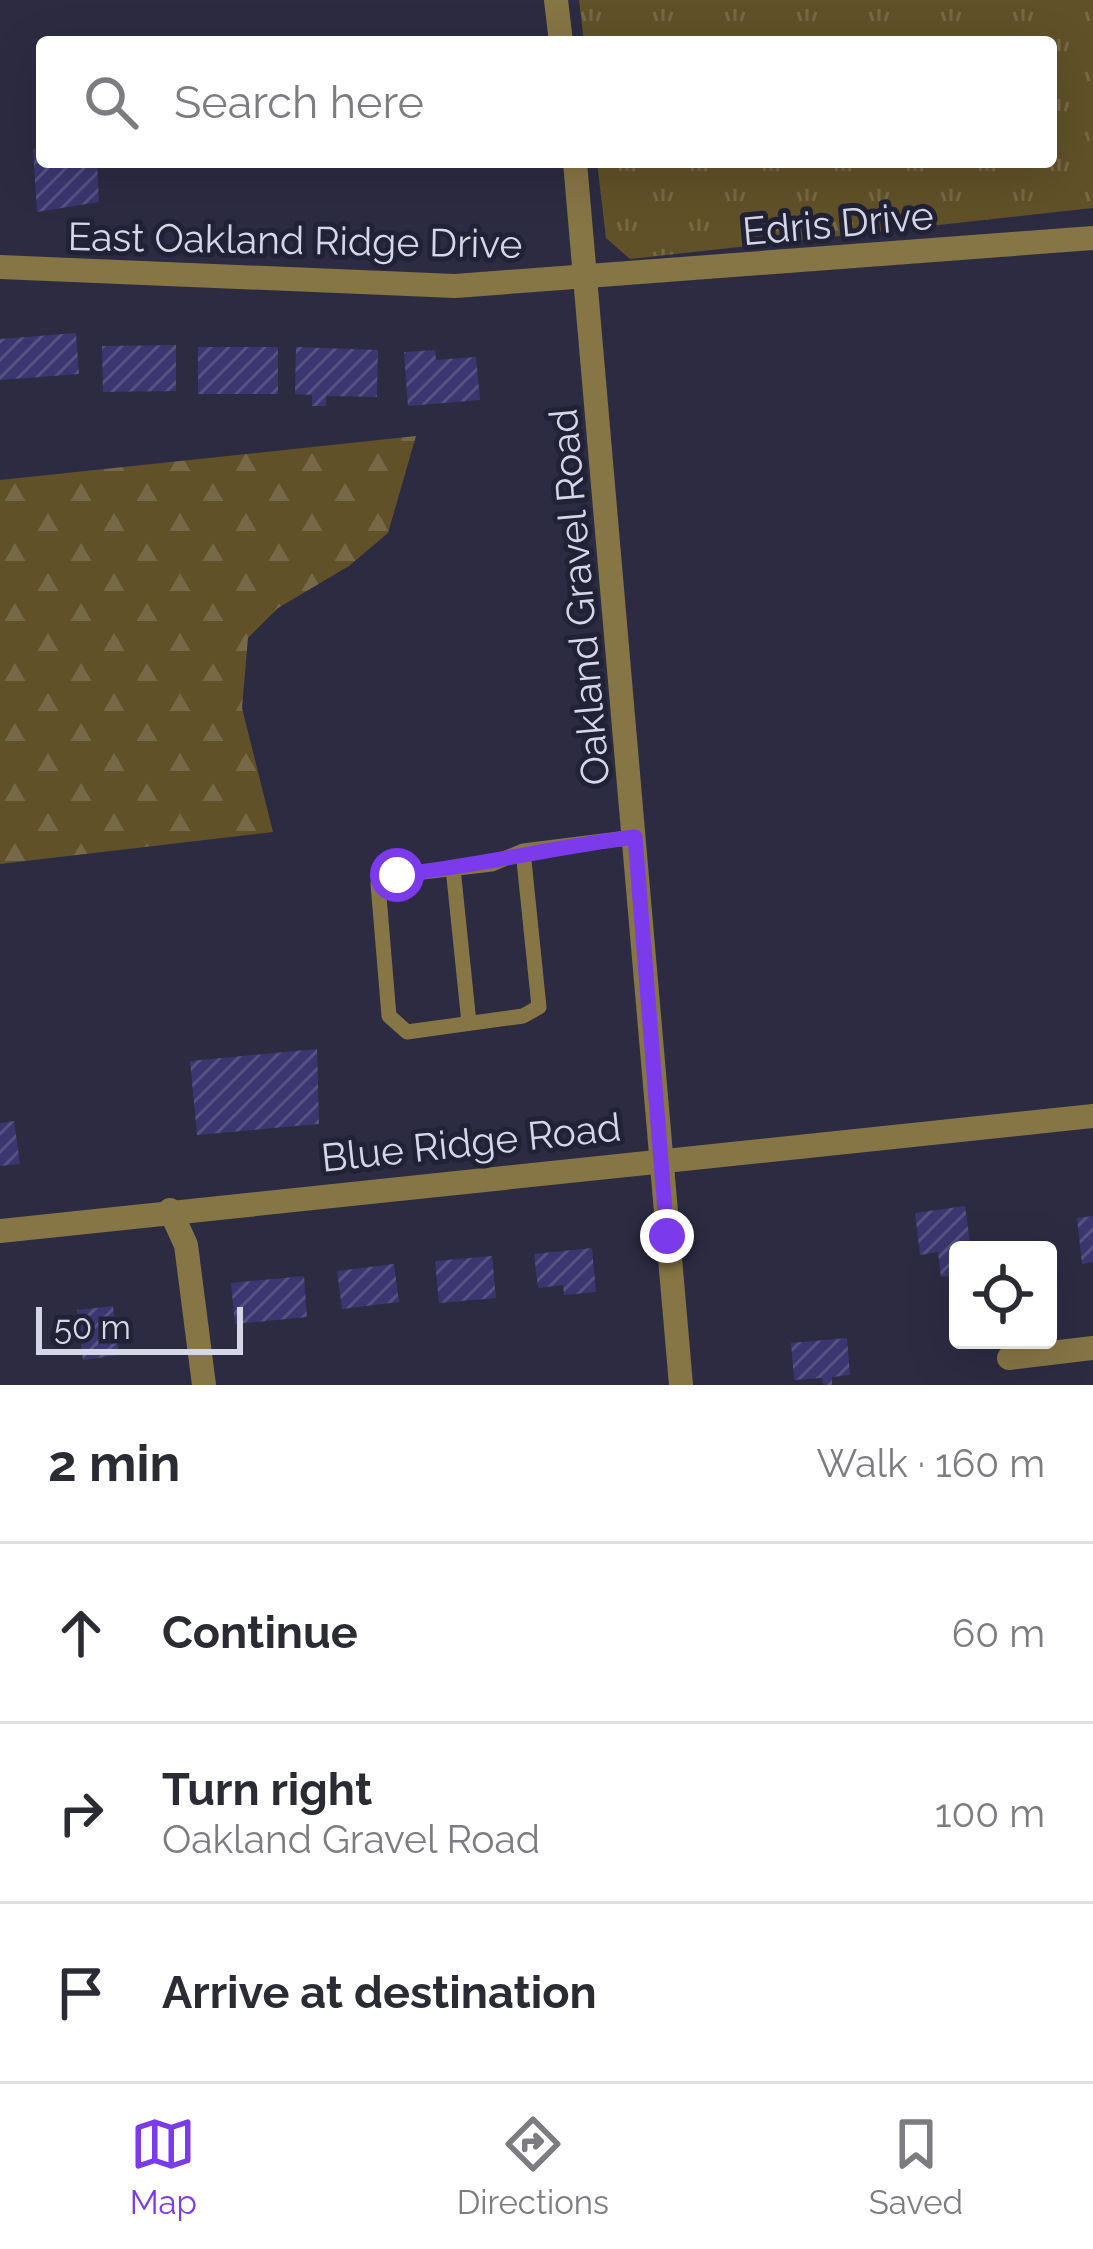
<!DOCTYPE html>
<meta charset="utf-8">
<style>
body{margin:0;font-family:Raleway,sans-serif;background:#f2f2f3;color:#2b2b33}
.controls{position:absolute;right:36px;bottom:36px;display:grid;overflow:hidden;border-radius:12px;box-shadow:0 12px 48px #0002}
.controls button{width:108px;height:108px;display:grid;place-items:center;padding:0;border:0;border-bottom:3px solid #e1e1e2;background:#fff;color:#2b2b33;font:60px sans-serif}
.scale{position:absolute;left:36px;bottom:30px;width:207px;box-sizing:border-box;padding-left:12px;border:6px solid #d6d7e6;border-top:0;font-size:33px;line-height:42px;white-space:nowrap;color:#d6d7e6;-webkit-text-stroke:9px #222237;paint-order:stroke}
.stop{position:absolute;width:36px;height:36px;margin:-27px;border:9px solid #7c3aed;border-radius:50%;background:#fff}
.stop.end{background:#7c3aed;border-color:#fff;box-shadow:0 3px 12px #0008}
.list{margin:0;padding:0;list-style:none}
h2{display:flex;justify-content:space-between;align-items:center;height:156px;margin:0;padding:0 48px;font-size:51px}
h2 small{font-size:39px;font-weight:400;color:#7c7c81}
.list li{display:grid;grid-template-columns:78px 1fr auto;gap:36px;align-items:center;box-sizing:border-box;height:180px;padding:0 48px;border-top:3px solid #e1e1e2}
.list b{display:block;font-size:45px;white-space:nowrap}
.list p{margin:0;font-size:39px;white-space:nowrap;color:#7c7c81}
.list em{font-size:39px;font-style:normal;color:#7c7c81}
.icon{flex:none;width:66px;height:66px;fill:none;stroke:currentColor;stroke-width:2;stroke-linecap:round;stroke-linejoin:round}
.map{position:relative;flex:none;width:1093px;height:1385px;overflow:hidden}
.search{position:absolute;background:#fff;box-shadow:0 12px 48px #0002;left:36px;right:36px;top:36px;height:132px;display:flex;align-items:center;gap:30px;box-sizing:border-box;padding:0 42px;border-radius:12px;color:#7c7c81;font-size:45px}
.sheet{height:696px;background:#fff}
nav{display:flex;justify-content:space-around;align-items:center;box-sizing:border-box;height:168px;border-top:3px solid #e1e1e2;background:#fff;font-size:33px;color:#7c7c81}
nav a{display:grid;justify-items:center;gap:6px}
nav .on{color:#7c3aed}
.map>svg:first-child{display:block}
</style>
<div class="map">
<svg width="1093" height="1385" viewBox="0 0 1093 1385">
<defs>
<pattern id="forest-firs" width="22" height="20" patternUnits="userSpaceOnUse" patternTransform="scale(3)"><rect width="22" height="20" fill="#605128"/><path d="M5 1l3.5 6h-7zM16 11l3.5 6h-7z" fill="#766947"/></pattern>
<pattern id="park-tufts" width="24" height="20" patternUnits="userSpaceOnUse" patternTransform="scale(3)"><rect width="24" height="20" fill="#605128"/><path d="M3 7l-1-3M5 7V3M7 7l1-3M15 17l-1-3M17 17v-4M19 17l1-3" fill="none" stroke="#766947"/></pattern>
<pattern id="building-hatch" width="6" height="6" patternUnits="userSpaceOnUse" patternTransform="scale(3)"><rect width="6" height="6" fill="#3b366f"/><path d="M-1 1l2-2M0 6l6-6M5 7l2-2" fill="none" stroke="#575284"/></pattern>
</defs>
<rect width="100%" height="100%" fill="#2c2b42"/>
<path fill="url(#forest-firs)" d="M416 436 388 533 349 566 278 608 248 638 242 708 273 832 0 864V480Z"/>
<path fill="url(#park-tufts)" d="M579 0H1093V208L630 259 606 238 597 162H1051V42H584Z"/>
<g fill="url(#building-hatch)">
<path d="M42 148V162H97L99 202 37 212 33 149Z"/>
<path d="M76 333 79 374 0 380V339Z"/>
<path d="M176 345V391L103 392 102 346Z"/>
<rect x="198" y="347" width="80" height="47"/>
<path d="M296 347 378 350 377 397 326 396V406H312V395L295 394Z"/>
<path d="M435 350 436 360 476 357 480 400 408 406 404 352Z"/>
<path d="M317 1049 319 1124 197 1135 190 1061Z"/>
<path d="M14 1121 20 1164 0 1166V1123Z"/>
<path d="M965 1206 971 1250H958V1275L941 1277 938 1252 920 1255 915 1213Z"/>
<path d="M1093 1216V1262L1082 1264 1077 1218Z"/>
<path d="M592 1248 596 1292 564 1295 563 1285 538 1288 534 1254Z"/>
<path d="M492 1256 496 1298 439 1303 435 1261Z"/>
<path d="M394 1264 399 1302 342 1309 337 1271Z"/>
<path d="M304 1276 307 1317 235 1324 231 1283Z"/>
<path d="M113 1306 119 1355 83 1360 77 1310Z"/>
<path d="M847 1338 850 1375 832 1377V1385H823L822 1378 794 1380 791 1343Z"/>
</g>
<g fill="none" stroke-linecap="round" stroke-linejoin="round">
<g stroke="#867545" stroke-width="15">
<path d="M523 851 539 1007 523 1016 407 1032 389 1016 378 884 397 875 492 864 523 851 635 837"/>
<path d="M453 868 469 1023"/>
</g>
<g stroke="#867545" stroke-width="24">
<path d="M0 267 455 286 1093 238"/>
<path d="M170 1210 186 1245 204 1385"/>
<path d="M1009 1358 1093 1348"/>
</g>
<g stroke="#867545" stroke-width="24">
<path d="M556 0 561 42"/>
<path d="M575 162 681 1385"/>
<path d="M0 1231 1093 1116"/>
</g>
</g>
<g fill="none" stroke-linecap="round" stroke-linejoin="round">
<path stroke="#7c3aed" stroke-width="15" d="M397 875C478 866 554 847 635 837L667 1236"/>
</g>
<g text-anchor="middle" stroke-width="10" stroke-linejoin="round" paint-order="stroke">
<g font-size="39" fill="#d6d7e6" stroke="#222237">
<text transform="translate(838 223) rotate(-5)" y="14">Edris Drive</text>
<text transform="translate(295 240) rotate(1)" y="14">East Oakland Ridge Drive</text>
<text transform="translate(579 597) rotate(-95)" y="14">Oakland Gravel Road</text>
<text transform="translate(471 1142) rotate(-6)" y="14">Blue Ridge Road</text>
</g>
</g>
</svg>
<div class="controls">
<button><svg class="icon" aria-label="locate" viewBox="0 0 24 24"><circle cx="12" cy="12" r="6"/><path d="M12 2v4M12 18v4M2 12h4M18 12h4"/></svg></button>
</div>
<div class="scale">50 m</div>
<div class="stop" style="left:397px;top:875px"></div>
<div class="stop end" style="left:667px;top:1236px"></div>
<div class="search"><svg class="icon" aria-label="search" viewBox="0 0 24 24"><circle cx="10" cy="10" r="6"/><path d="M15 15l6 6"/></svg>Search here</div>
</div>
<section class="sheet">
<h2>2 min<small>Walk · 160 m</small></h2>
<ul class="list">
<li><svg class="icon" aria-label="ahead" viewBox="0 0 24 24"><path d="M12 20V5M6 11l6-6 6 6"/></svg><div><b>Continue</b></div><em>60 m</em></li>
<li><svg class="icon" aria-label="right" viewBox="0 0 24 24"><path d="M7 20v-9h11M14 6l5 5-5 5"/></svg><div><b>Turn right</b><p>Oakland Gravel Road</p></div><em>100 m</em></li>
<li><svg class="icon" aria-label="arrive" viewBox="0 0 24 24"><path d="M6 21V4h12l-3 4 3 4H6"/></svg><div><b>Arrive at destination</b></div></li>
</ul>
</section>
<nav>
<a class="on"><svg class="icon" aria-label="map" viewBox="0 0 24 24"><path d="M3 6l6-2 6 2 6-2v14l-6 2-6-2-6 2zM9 4v14M15 6v14"/></svg>Map</a>
<a><svg class="icon" aria-label="directions" viewBox="0 0 24 24"><path d="M12 3l9 9-9 9-9-9zM9 14v-3h6M13 9l2 2-2 2"/></svg>Directions</a>
<a><svg class="icon" aria-label="saved" viewBox="0 0 24 24"><path d="M7 4h10v16l-5-4-5 4z"/></svg>Saved</a>
</nav>
